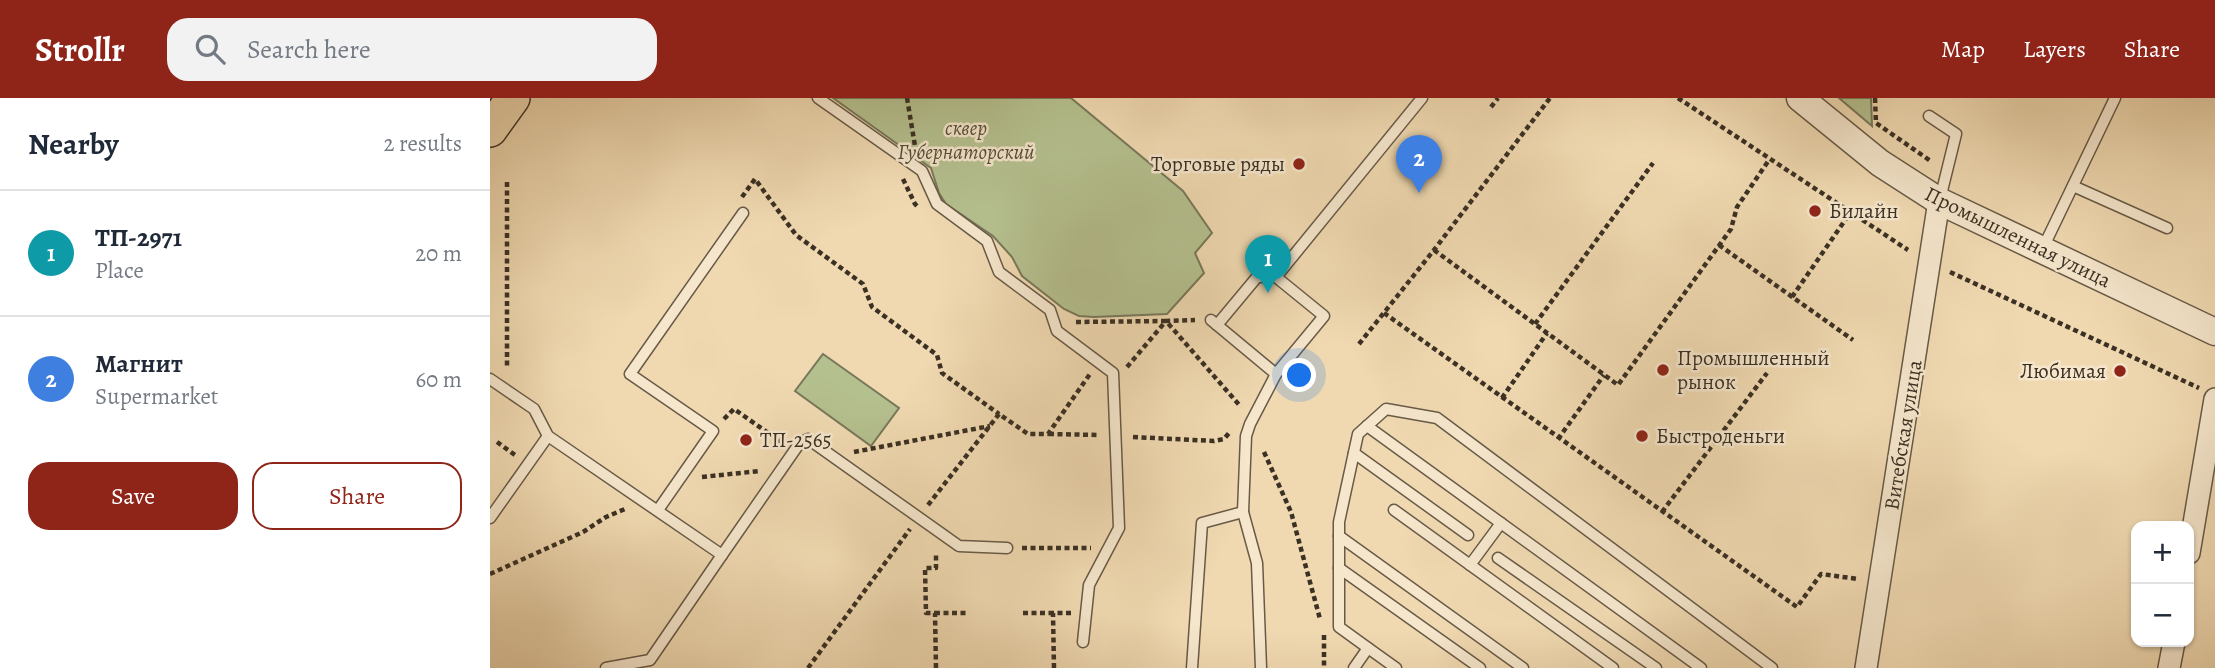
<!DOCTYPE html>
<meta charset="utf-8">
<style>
body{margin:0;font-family:Alegreya,serif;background:#f2f2f3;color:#1f2937}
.controls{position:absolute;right:21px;bottom:21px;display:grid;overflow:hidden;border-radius:14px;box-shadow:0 2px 5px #0004}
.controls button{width:63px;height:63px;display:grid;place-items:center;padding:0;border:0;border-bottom:2px solid #e0e1e3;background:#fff;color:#1f2937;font:35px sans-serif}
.you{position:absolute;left:810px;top:278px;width:24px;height:24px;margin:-18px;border:5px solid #fff;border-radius:50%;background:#1a73e8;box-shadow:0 0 0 10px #1a73e833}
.badge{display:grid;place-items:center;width:46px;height:46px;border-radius:50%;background:#8f2418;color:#fff;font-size:23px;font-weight:700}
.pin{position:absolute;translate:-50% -58px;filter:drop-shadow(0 2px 4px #0008)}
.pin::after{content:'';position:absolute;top:37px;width:24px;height:21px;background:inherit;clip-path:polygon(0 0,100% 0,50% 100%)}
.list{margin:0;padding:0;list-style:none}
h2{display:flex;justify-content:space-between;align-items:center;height:91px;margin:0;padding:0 28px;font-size:30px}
h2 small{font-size:23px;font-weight:400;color:#747a83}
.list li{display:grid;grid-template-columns:46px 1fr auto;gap:21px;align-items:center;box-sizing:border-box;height:126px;padding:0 28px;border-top:2px solid #e0e1e3}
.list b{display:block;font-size:26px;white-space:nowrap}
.list p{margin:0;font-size:23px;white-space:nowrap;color:#747a83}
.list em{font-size:23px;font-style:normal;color:#747a83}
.actions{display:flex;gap:14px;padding:21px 28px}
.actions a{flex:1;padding:16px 0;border:2px solid #8f2418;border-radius:21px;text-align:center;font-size:24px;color:#8f2418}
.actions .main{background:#8f2418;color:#fff}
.icon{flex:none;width:38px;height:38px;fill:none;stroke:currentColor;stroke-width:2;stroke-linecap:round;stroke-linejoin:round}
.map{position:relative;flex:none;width:1725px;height:570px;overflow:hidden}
header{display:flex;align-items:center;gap:42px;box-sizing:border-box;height:98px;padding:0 35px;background:#8f2418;color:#fff}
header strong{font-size:33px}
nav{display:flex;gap:38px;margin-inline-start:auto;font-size:24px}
.search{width:490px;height:63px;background:#f2f2f3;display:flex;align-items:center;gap:18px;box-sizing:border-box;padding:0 24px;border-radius:21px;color:#747a83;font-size:26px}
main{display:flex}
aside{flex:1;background:#fff}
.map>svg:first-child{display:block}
</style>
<header>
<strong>Strollr</strong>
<div class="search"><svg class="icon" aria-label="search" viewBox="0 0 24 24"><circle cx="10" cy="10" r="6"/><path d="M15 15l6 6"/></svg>Search here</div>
<nav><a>Map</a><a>Layers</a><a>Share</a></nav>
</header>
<main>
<aside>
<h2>Nearby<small>2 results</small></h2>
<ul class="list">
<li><span class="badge" style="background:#0f9aa8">1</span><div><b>ТП-2971</b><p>Place</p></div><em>20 m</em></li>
<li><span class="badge" style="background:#3f7fe0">2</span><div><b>Магнит</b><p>Supermarket</p></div><em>60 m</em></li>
</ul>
<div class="actions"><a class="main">Save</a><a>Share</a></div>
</aside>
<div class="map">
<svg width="1725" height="570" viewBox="0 0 1725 570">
<rect width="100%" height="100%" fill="#f0d9b1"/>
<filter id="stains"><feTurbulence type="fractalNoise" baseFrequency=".00286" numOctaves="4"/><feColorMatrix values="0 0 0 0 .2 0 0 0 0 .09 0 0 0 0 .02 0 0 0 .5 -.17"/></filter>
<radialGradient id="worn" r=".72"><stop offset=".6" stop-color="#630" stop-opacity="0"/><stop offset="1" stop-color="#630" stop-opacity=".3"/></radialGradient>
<g fill="#b5c08f" stroke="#78785a" stroke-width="2">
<path d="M343 0H581L693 93 722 135 705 155 714 175 677 216 604 219 589 218 574 211 532 178 522 159 503 138 456 106 449 95 441 70Z"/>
<path d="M1349 0H1381L1382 28Z"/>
<path d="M333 256 409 310 381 348 305 293Z"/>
</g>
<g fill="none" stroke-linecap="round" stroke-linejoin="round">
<defs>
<g id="service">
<path d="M328 0 432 73 447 106 497 143 509 174 560 212 567 233 623 275 629 430 599 487 593 544"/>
<path d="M1439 18 1466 36 1450 101"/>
<path d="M1583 88 1677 130"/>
<path d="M1552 152 1625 0"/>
<path d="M721 222 786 276 834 218 786 179 932 0"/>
<path d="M727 227 767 179H786"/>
<path d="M0 281 44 311 58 338 232 457 160 562 116 570"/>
<path d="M877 328 1211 570"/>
<path d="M864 355 978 437"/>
<path d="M168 412 223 333 140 276 253 115"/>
<path d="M904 412 1123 570"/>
<path d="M0 420 58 338"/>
<path d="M849 438 1033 570"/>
<path d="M232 457 309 346 318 341 469 448 517 450"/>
<path d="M1008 460 1166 570"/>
<path d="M980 467 1011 425"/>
<path d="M849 470 990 570"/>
<path d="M878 550 906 570"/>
<path d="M702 570 712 425 753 414"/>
<path d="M771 570 767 465 753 414 756 338 760 326 786 276"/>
<path d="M864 570 878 550 849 529V424L868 336 896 311 947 320 1282 570"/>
</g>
<g id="minor">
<path d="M1699 455 1725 301"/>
<path d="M1376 570 1449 103"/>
<path d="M1679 570 1684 544"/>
</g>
<path id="tertiary" d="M1310 0 1390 65 1449 103 1725 234"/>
<path id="primary" d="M0 32 23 0"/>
</defs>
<use href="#service" stroke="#685a47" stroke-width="13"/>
<use href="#minor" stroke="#685a47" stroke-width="24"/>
<use href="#tertiary" stroke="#685a47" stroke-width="29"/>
<use href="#primary" stroke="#3a3024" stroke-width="36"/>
<g stroke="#3a3024" stroke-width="4.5" stroke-dasharray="5 3.5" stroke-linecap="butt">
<path d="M417 0 425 48"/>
<path d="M1188 0 1418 152"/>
<path d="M1385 0 1386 25 1442 64"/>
<path d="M1001 9 1008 0"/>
<path d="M413 81 425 106 429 110"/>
<path d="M17 84V271"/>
<path d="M252 99 265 81 306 137 373 186 382 209 447 257 452 275 509 316"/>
<path d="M1229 147 1363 242"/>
<path d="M944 152 1128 287 1241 131 1247 109 1279 62"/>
<path d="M1460 174 1709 290"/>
<path d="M1302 199 1360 115"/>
<path d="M894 215 1307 509 1331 476 1368 481"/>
<path d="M586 224 676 223 751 309"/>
<path d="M1045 226 1163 65"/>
<path d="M869 246 944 152 1060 0"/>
<path d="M637 269 676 223 705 222"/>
<path d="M1012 300 1057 235"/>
<path d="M234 321 244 311 291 344"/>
<path d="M559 336 609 337"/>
<path d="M643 339 724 343 734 341 739 335"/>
<path d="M1068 341 1114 277"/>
<path d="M7 344 25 357"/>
<path d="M364 354 500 328"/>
<path d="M774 354 801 414 830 521"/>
<path d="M212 379 270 373"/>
<path d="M438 407 509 316 538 336H558L600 276"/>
<path d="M1172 414 1277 275"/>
<path d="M532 450H601"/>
<path d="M0 476 93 434 116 419 135 411"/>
<path d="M445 515H476"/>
<path d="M533 515H563"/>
<path d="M834 537V570"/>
<path d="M318 570 420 431"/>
<path d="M446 570 445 515H436L435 470H446V454"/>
<path d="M564 570 563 515H581"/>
</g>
<use href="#service" stroke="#f5e6cc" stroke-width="10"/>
<use href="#minor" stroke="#f5e6cc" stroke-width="21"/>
<use href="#tertiary" stroke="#f5e6cc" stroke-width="26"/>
<use href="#primary" stroke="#f0d9b1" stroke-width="33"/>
</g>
<g fill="#8f2418" stroke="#f5e6cc" stroke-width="2.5">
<circle cx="809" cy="66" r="7"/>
<circle cx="1325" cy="113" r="7"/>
<circle cx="1173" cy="272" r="7"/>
<circle cx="1630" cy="273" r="7"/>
<circle cx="1152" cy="338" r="7"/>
<circle cx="256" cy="342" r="7"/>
</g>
<g text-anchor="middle" stroke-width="5" stroke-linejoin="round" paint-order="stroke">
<g font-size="21" font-style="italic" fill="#534d39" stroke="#f5e6cc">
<text x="476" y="37">сквер<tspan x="476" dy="24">Губернаторский</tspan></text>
</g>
<g font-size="21" fill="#3a3024" stroke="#f5e6cc" text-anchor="start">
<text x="795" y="73" text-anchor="end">Торговые ряды</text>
<text x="1339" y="120">Билайн</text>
<text x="1187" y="267">Промышленный<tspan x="1187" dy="24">рынок</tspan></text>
<text x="1616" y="280" text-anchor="end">Любимая</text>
<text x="1166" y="345">Быстроденьги</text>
<text x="270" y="349">ТП-2565</text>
</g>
<g font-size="21" fill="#3a3024" stroke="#f5e6cc">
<text transform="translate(1528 139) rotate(26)" y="7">Промышленная улица</text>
<text transform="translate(1413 337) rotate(-81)" y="7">Витебская улица</text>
</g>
</g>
<rect width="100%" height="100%" filter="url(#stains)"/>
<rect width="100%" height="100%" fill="url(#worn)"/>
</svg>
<div class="controls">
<button>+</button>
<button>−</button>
</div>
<div class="you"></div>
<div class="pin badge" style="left:778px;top:195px;background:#0f9aa8">1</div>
<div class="pin badge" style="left:929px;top:95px;background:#3f7fe0">2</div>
</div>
</main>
